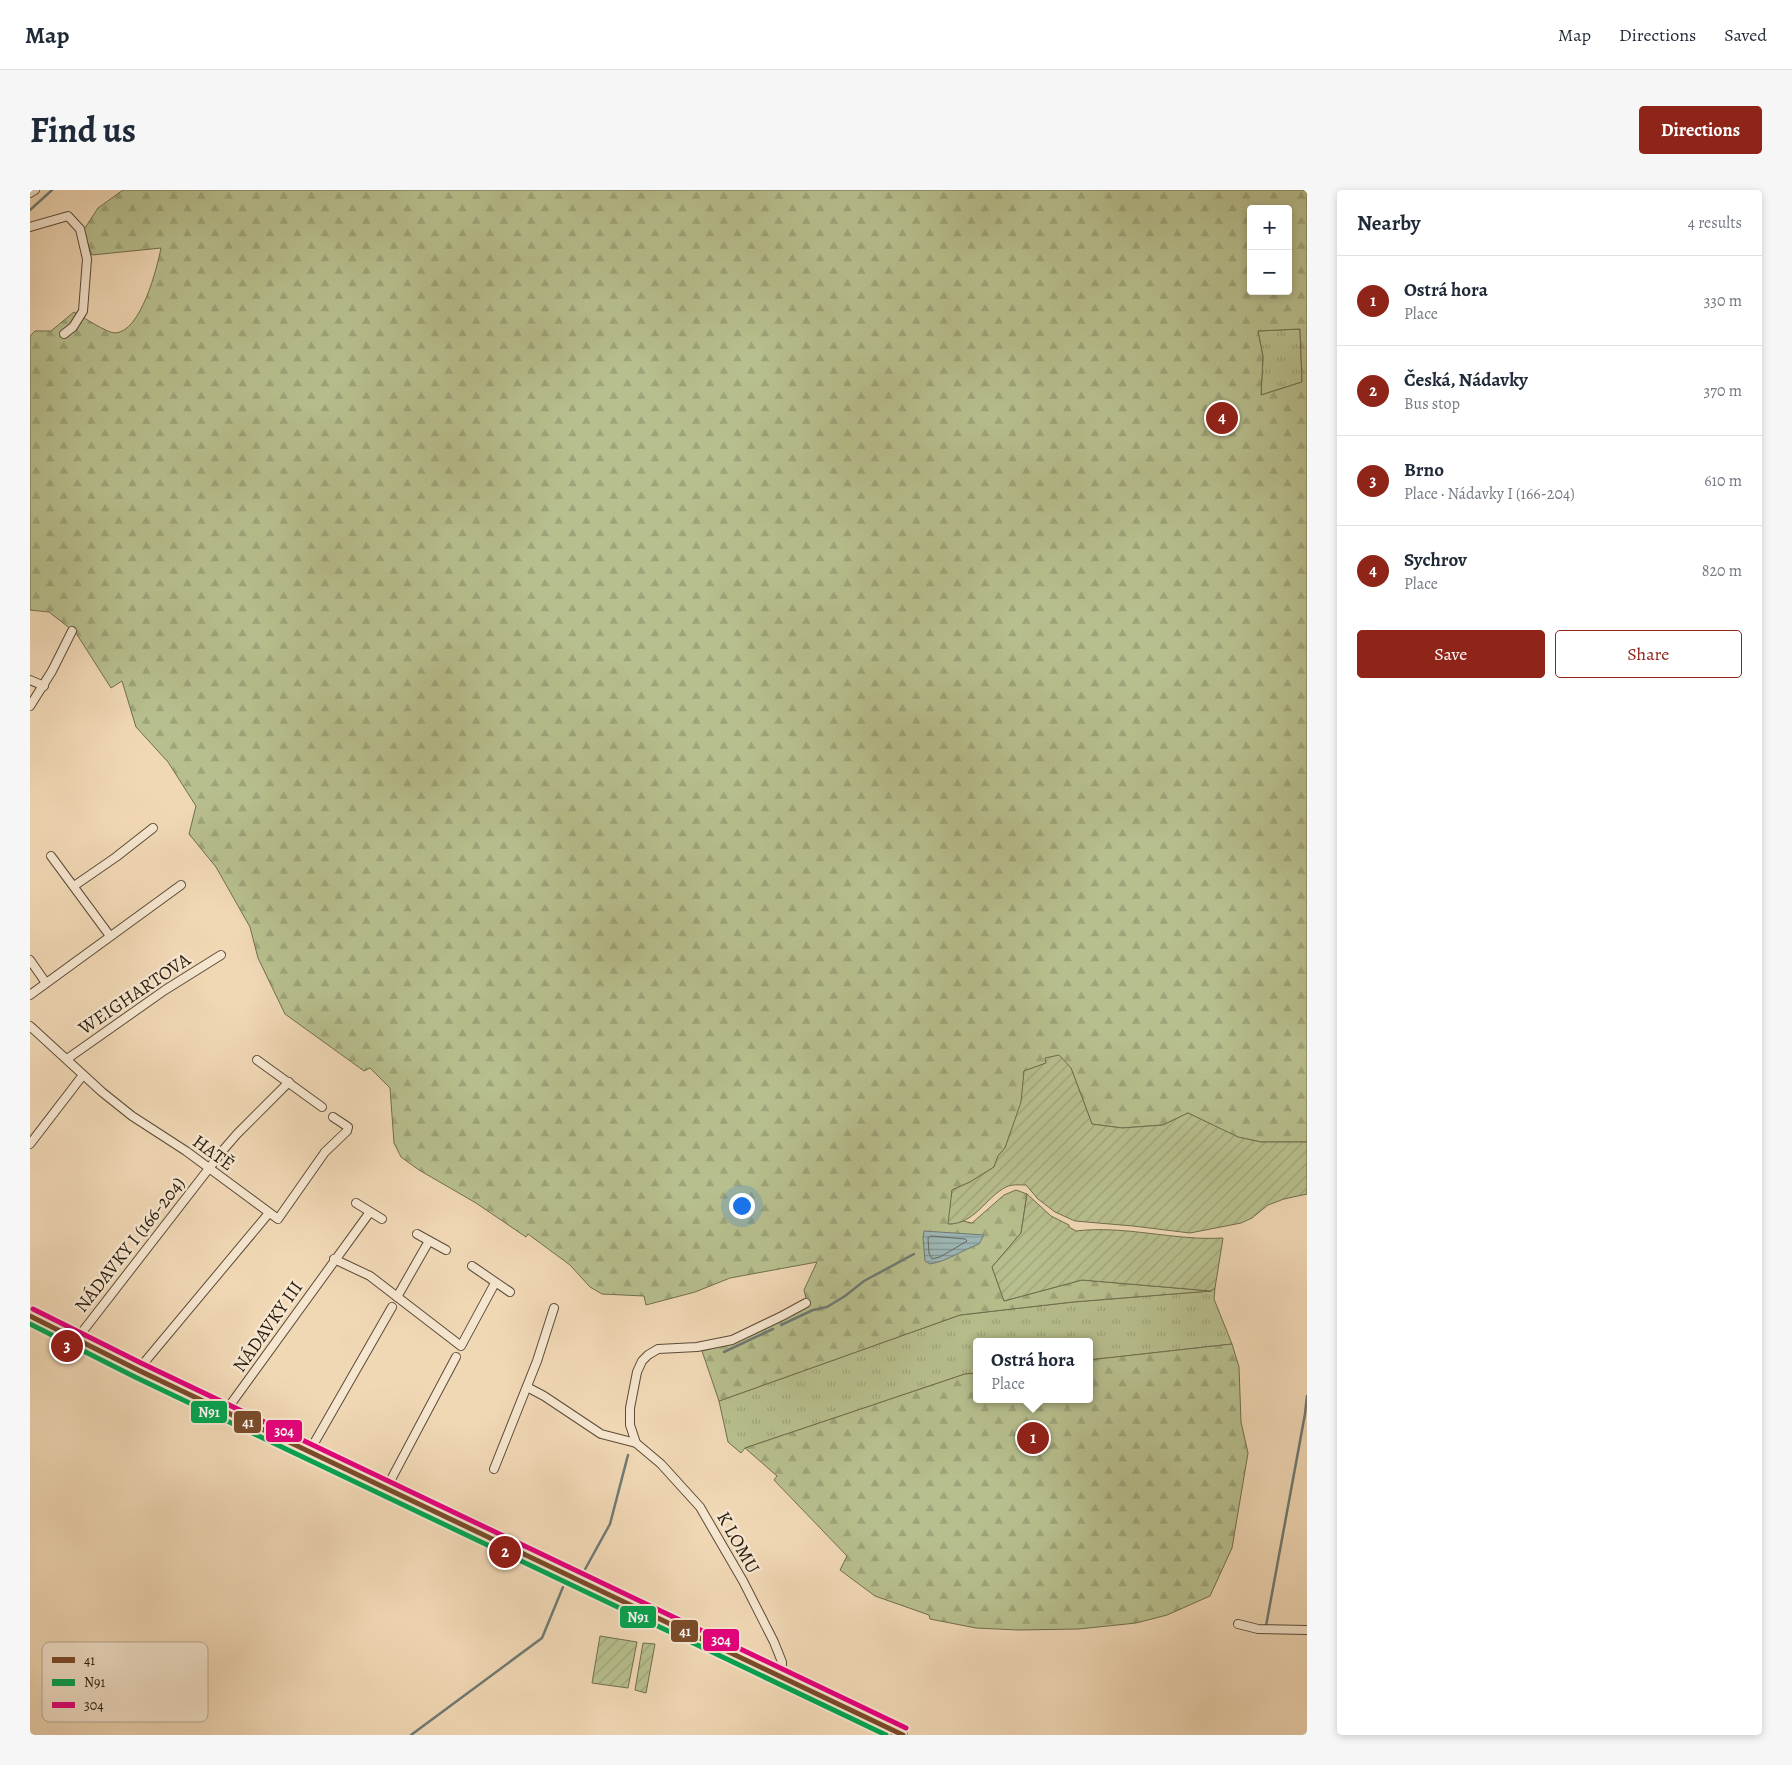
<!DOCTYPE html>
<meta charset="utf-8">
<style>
body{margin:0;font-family:Alegreya,serif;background:#f6f6f7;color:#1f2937}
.controls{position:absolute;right:15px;top:15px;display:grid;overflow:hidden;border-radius:5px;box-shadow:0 2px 8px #0003}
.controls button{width:45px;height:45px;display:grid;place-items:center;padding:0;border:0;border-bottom:1px solid #e0e1e3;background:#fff;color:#1f2937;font:25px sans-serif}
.you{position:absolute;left:711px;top:1015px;width:18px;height:18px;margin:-12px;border:4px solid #fff;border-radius:50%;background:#1a73e8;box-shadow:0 0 0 8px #1a73e833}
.badge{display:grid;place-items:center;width:32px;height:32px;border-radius:50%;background:#8f2418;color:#fff;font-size:16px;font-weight:700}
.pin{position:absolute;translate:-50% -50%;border:2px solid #fff;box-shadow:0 1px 5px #0006}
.popup{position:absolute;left:943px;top:1148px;width:120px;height:65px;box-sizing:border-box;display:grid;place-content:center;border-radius:5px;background:#fff;filter:drop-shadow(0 1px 4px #0005);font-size:16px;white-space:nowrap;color:#747a83}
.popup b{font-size:19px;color:#1f2937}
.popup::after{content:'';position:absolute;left:50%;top:100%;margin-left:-10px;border:10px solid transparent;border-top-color:#fff}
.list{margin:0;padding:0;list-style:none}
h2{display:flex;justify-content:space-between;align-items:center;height:65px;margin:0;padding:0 20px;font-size:21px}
h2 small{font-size:16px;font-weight:400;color:#747a83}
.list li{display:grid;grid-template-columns:32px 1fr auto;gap:15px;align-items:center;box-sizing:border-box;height:90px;padding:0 20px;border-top:1px solid #e0e1e3}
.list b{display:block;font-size:19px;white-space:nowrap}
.list p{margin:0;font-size:16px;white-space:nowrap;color:#747a83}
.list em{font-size:16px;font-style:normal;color:#747a83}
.actions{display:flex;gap:10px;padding:15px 20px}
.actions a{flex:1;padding:11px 0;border:1px solid #8f2418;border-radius:5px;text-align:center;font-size:18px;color:#8f2418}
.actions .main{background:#8f2418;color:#fff}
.map{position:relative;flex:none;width:1277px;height:1545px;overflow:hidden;border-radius:5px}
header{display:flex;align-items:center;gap:30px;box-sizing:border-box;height:70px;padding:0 25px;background:#fff;border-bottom:1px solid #e0e1e3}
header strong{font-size:24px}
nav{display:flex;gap:28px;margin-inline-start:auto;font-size:18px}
.intro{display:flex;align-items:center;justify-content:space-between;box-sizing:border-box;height:120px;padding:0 30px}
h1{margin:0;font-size:35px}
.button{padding:12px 22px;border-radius:5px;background:#8f2418;color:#fff;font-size:18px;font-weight:700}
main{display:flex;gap:30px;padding:0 30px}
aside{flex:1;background:#fff;border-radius:5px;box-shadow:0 2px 8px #0003}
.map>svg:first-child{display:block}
</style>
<header>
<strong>Map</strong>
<nav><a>Map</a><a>Directions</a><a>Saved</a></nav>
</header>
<div class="intro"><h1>Find us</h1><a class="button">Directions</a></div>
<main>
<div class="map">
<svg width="1277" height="1545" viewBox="0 0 1277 1545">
<defs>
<pattern id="grass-tufts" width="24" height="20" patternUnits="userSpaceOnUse" patternTransform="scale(1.25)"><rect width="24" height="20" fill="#b8bf8e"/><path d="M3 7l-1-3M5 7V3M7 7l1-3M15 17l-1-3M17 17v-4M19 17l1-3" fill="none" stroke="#9ea479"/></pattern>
<pattern id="forest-firs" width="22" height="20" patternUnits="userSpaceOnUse" patternTransform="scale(1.25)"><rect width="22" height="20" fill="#b8bf8e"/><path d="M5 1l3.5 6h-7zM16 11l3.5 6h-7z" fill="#9ea479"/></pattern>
<pattern id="garden-furrows" width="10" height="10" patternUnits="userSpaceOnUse" patternTransform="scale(1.25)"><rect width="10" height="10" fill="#b8bf8e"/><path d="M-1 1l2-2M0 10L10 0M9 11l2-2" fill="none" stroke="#9ea479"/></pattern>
<pattern id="water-rules" width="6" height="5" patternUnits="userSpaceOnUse" patternTransform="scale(1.25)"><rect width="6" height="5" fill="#9eb8b7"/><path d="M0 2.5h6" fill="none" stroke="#819593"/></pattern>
</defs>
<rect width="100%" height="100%" fill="#f1d8b5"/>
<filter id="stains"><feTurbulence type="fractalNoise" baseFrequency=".004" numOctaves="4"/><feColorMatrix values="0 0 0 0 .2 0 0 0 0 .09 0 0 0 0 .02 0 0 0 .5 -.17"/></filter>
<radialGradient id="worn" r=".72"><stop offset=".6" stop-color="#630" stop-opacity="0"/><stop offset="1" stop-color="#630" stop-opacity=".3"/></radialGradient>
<g fill="url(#grass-tufts)" stroke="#706e4e">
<path d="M1270 139 1272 192 1231 205 1233 167 1228 141Z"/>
<path d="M1185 1098 1184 1109 1202 1154 1059 1170V1152H947V1183L935 1184 715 1258 711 1263 698 1252 689 1211 930 1125 1043 1112 1181 1101Z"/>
</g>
<g fill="url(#forest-firs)" stroke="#706e4e" fill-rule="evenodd">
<path d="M93 0H1277V952H1231L1207 947 1158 923 1133 935 1092 938 1062 934 1041 878 1015 869 1017 873 994 881 992 912 975 958 968 966 964 977 940 992 922 1000 920 1034 933 1031 942 1033 974 1005 986 1000 997 1004 991 1043 962 1077 974 1111 1052 1090 1181 1101 1043 1112 930 1125 689 1211 672 1161 706 1152 778 1117 774 1100 787 1072 700 1088 665 1102 616 1115 614 1106 572 1104 560 1097 540 1075 498 1044 496 1047 446 1013 389 980 371 967 364 953 360 898 340 878 334 881 255 824 228 768 220 737 186 677 159 644 166 616 138 572 106 537 92 491 81 498 46 443 19 422 0 420V146L5 141H21L44 122C53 127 77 143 85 143 111 142 127 78 131 58L62 65 53 41 68 18ZM1221 19H1258V101H1221ZM1270 139 1272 192 1231 205 1233 167 1228 141Z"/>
<path d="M1202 1154 1209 1177 1211 1232 1218 1263 1202 1358 1180 1406 1137 1425 1106 1433 1049 1439 988 1440 946 1438 900 1429 899 1425 845 1406 810 1380 817 1366 744 1290 747 1286 715 1258 935 1184 947 1183V1209H1059V1170Z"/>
</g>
<g fill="url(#garden-furrows)" stroke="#706e4e">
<path d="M1029 865 1041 878 1062 934 1092 938 1133 935 1158 923 1208 947 1231 952H1277V1004L1254 1009 1238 1015 1222 1028 1211 1033 1160 1043 1103 1036 1045 1031 1025 1022 1008 1009 996 995C989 995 982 994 976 997 956 1007 944 1035 918 1034L922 1000 940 992 964 977 968 966 975 958 991 912 994 881 1016 873 1015 868Z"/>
<path d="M997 1004 1021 1026 1039 1035V1037L1046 1041C1095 1035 1144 1051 1193 1048L1185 1098 1181 1101 1052 1090 974 1111 962 1077 991 1043Z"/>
<path d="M570 1446 607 1452 598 1498 562 1493Z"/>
<path d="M613 1453 625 1454 616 1503 605 1500Z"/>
</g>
<path fill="url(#water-rules)" stroke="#6f7a73" d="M894 1041 954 1045 949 1054C932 1060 918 1071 900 1074L895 1071 893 1048Z"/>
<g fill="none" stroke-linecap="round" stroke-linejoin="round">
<path stroke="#636a62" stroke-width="1" d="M901 1046 935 1049 937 1051 910 1067 902 1069 899 1063 898 1048Z"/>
<g stroke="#6f7a73" stroke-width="2.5">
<path d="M0 20 22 0"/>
<path d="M751 1135 783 1120 797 1117 815 1106 834 1091 884 1064"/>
<path d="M694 1162 743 1139"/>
<path d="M553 1383 580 1334 598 1265"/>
<path d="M1236 1436 1275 1224 1277 1206"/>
<path d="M381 1545 512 1448 533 1397"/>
</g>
<defs>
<g id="minor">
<path d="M0 3 5 0"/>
<path d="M0 37 38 26 50 39 57 69 53 121 43 137 34 144"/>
<path d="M0 490 14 496"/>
<path d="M0 516 22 481 42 441"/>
<path d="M21 666 80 746"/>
<path d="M44 696 86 667 123 638"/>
<path d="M0 770 16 793"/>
<path d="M0 805 151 695"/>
<path d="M0 836 72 902 102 926 156 961 248 1029 295 962 317 941 318 937 303 927"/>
<path d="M37 869 135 800 191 765"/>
<path d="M227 870 292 917"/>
<path d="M0 954 53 885"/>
<path d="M326 1013 352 1029"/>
<path d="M387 1044 416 1060"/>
<path d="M304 1069 340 1086 431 1156 465 1093"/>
<path d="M442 1076 480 1102"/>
<path d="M367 1107 399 1051"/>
<path d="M0 1126 108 1180 873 1545"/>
<path d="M46 1150 194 959 207 944 259 892"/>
<path d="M108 1180 239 1023"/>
<path d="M497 1197 514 1206 571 1244 606 1253 631 1274 670 1317 713 1391 744 1452 752 1472V1486"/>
<path d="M195 1222 340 1022"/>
<path d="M606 1253 600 1235V1218L607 1182 612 1171 618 1165 628 1159 667 1157 702 1150 752 1126 776 1113"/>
<path d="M279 1262 362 1117"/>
<path d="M464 1279 507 1171 524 1118"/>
<path d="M356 1299 426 1167"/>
<path d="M1208 1434 1228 1439 1277 1440"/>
</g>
</defs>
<use href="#minor" stroke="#5a4b38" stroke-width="10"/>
<use href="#minor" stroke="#f6e6cf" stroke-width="8"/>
<defs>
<path id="bus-1" d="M0 1126 108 1180 873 1545"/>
<path id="bus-2" d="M0 1134 105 1187 856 1545"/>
<path id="bus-3" d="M3 1119 111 1173 876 1538"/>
</defs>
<use href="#bus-1" stroke="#f6e6cf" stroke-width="9"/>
<use href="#bus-2" stroke="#f6e6cf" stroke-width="9"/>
<use href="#bus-3" stroke="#f6e6cf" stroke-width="9"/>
<use href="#bus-1" stroke="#7a4b2a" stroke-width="5"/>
<use href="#bus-2" stroke="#00a651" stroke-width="5"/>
<use href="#bus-3" stroke="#e5007d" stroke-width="5"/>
</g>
<g text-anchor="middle" stroke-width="5" stroke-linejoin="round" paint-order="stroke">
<g font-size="19" fill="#281c0e" stroke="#f6e6cf">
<text transform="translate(104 803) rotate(-34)" y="7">WEIGHARTOVA</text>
<text transform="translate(184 962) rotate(36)" y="7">HATĚ</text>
<text transform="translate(99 1054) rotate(-52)" y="7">NÁDAVKY I (166-204)</text>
<text transform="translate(237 1136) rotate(-55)" y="7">NÁDAVKY III</text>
<text transform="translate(709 1352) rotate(61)" y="7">K LOMU</text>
</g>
</g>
<rect x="12" y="1452" width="166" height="80" rx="8" fill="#f6e6cf" stroke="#b8a995" stroke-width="1"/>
<rect x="22" y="1467" width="23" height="6" fill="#7a4b2a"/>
<rect x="22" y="1489" width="23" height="7" fill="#00a651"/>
<rect x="22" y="1512" width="23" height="6" fill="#e5007d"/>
<g font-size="14" fill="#281c0e">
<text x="54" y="1475">41</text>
<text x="54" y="1497">N91</text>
<text x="54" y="1520">304</text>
</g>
<g stroke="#f6e6cf" stroke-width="2">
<rect x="160" y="1210" width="38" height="24" rx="5" fill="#00a651"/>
<rect x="203" y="1220" width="29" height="24" rx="5" fill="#7a4b2a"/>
<rect x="235" y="1229" width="38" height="24" rx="5" fill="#e5007d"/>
<rect x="589" y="1415" width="38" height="24" rx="5" fill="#00a651"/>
<rect x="640" y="1429" width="29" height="24" rx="5" fill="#7a4b2a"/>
<rect x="672" y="1438" width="38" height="24" rx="5" fill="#e5007d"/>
</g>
<g font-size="14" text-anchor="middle" font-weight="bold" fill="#fff">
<text x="179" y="1227">N91</text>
<text x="218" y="1237">41</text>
<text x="254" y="1246">304</text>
<text x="608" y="1432">N91</text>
<text x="655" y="1446">41</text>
<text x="691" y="1455">304</text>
</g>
<rect width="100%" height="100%" filter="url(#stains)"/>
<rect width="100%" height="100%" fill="url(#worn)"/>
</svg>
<div class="controls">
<button>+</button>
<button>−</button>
</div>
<div class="you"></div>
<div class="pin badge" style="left:1003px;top:1248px">1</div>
<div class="popup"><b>Ostrá hora</b>Place</div>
<div class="pin badge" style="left:475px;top:1362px">2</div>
<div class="pin badge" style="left:37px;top:1156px">3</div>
<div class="pin badge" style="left:1192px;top:228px">4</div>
</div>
<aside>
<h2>Nearby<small>4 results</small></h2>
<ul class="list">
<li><span class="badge">1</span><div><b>Ostrá hora</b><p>Place</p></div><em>330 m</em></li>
<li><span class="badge">2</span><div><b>Česká, Nádavky</b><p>Bus stop</p></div><em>370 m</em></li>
<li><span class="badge">3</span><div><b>Brno</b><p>Place · Nádavky I (166-204)</p></div><em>610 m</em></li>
<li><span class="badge">4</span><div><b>Sychrov</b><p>Place</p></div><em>820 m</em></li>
</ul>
<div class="actions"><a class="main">Save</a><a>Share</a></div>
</aside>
</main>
